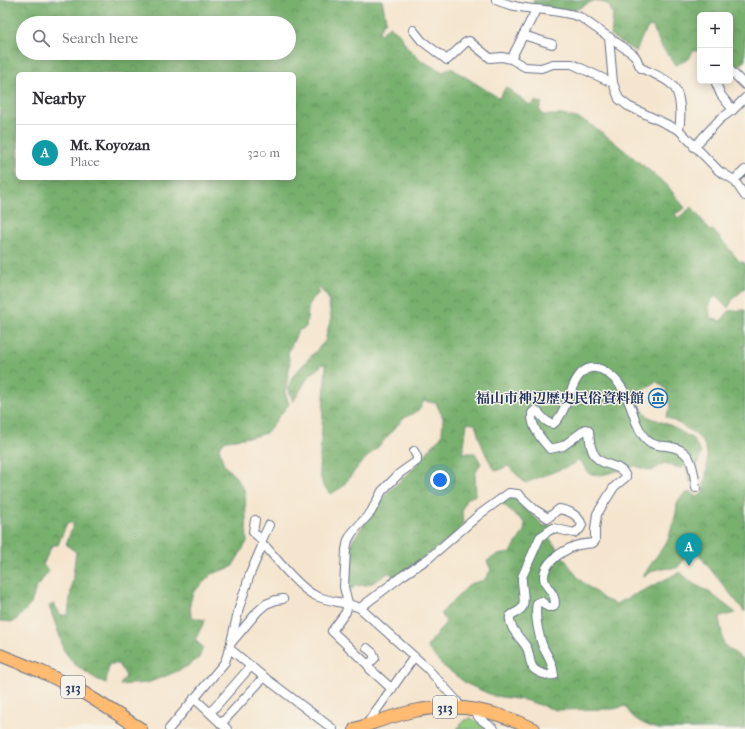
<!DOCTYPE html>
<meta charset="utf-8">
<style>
body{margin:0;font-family:"IM FELL French Canon","Noto Serif JP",serif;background:#f7f7f7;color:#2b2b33}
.controls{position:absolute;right:12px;top:12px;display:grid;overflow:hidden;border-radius:6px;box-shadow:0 2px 10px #0003}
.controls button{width:36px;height:36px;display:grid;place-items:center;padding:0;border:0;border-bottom:1px solid #e1e1e2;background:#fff;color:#2b2b33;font:20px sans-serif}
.you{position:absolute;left:440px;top:480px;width:14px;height:14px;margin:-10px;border:3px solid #fff;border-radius:50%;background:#1a73e8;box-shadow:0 0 0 6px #1a73e833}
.badge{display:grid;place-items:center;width:26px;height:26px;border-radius:50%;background:#7c3aed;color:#fff;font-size:13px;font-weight:700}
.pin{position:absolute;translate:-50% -33px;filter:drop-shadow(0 1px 2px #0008)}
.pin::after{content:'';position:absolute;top:21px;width:14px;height:12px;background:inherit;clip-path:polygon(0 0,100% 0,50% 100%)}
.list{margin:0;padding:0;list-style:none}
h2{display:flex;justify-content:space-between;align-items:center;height:52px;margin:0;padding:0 16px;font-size:17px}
h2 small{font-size:13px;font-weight:400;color:#7c7c81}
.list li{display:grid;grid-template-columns:26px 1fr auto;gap:12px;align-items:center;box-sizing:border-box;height:56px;padding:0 16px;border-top:1px solid #e1e1e2}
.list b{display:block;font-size:15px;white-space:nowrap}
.list p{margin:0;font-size:13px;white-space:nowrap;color:#7c7c81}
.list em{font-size:13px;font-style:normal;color:#7c7c81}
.icon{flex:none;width:22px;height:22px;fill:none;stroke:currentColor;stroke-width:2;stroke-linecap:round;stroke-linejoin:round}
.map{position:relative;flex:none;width:745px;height:729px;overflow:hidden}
.search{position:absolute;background:#fff;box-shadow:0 2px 10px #0003;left:16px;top:16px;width:280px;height:44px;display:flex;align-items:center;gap:10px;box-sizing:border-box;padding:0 14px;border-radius:22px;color:#7c7c81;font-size:15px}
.panel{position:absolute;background:#fff;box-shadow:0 2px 10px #0003;left:16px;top:72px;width:280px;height:108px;border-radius:6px}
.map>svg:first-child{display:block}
</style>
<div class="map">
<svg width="745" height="729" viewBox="0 0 745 729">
<defs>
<pattern id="forest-crowns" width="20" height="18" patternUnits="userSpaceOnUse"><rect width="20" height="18" fill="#78b06e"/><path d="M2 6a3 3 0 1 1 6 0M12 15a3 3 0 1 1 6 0" fill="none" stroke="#62905e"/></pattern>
</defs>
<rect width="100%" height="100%" fill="#f7f3e8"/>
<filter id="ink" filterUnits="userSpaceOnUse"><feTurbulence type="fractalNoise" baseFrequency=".025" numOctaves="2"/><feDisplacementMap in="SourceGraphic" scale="8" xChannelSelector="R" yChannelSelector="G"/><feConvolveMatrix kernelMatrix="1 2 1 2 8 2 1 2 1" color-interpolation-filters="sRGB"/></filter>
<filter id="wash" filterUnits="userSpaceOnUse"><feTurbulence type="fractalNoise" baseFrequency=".012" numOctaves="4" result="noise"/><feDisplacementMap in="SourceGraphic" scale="16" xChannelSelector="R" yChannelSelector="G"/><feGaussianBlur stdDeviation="0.9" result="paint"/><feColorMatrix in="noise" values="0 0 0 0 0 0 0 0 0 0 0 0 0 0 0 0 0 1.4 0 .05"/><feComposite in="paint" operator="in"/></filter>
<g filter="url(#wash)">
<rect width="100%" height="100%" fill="#f5e5ce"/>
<g fill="url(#forest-crowns)" stroke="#4a7066" fill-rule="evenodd">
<path d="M0 0H382L386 20 379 31 381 34 389 26 399 33 407 47 420 60 443 72 451 68 499 98 506 87 531 106 535 101 542 103 539 109 543 115H562L577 118 588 123 604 134 667 185 685 208 675 214 678 218 692 207 710 231 713 230 740 262H744L745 264V288L733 299 728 308 715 296 709 304 710 318 721 321 729 311 745 310V612L694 549 677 568 657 569 642 577 668 540 676 513 677 503 684 494 691 492 698 497 703 492C705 480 708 466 707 454 706 436 680 424 666 417L670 407 666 389 656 381 637 395 642 409 649 417 672 426 693 439 701 453 692 483 689 481 686 466 680 468 664 463 652 471 635 466 602 475 589 474 582 463 576 459 574 464 525 483 508 466 496 471C485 457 480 441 475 424L467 423 463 453H475L481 463 475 474 476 495 466 499 462 511 463 525 454 536 394 578 390 573H388C377 580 368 588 355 585L353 589 347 588 352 541 386 494 410 472 442 435 443 418 436 403 424 401 420 409 403 419 378 447 361 463 342 487 331 494 323 486 319 470 326 366 323 364 309 376 293 402 288 387 293 376 325 341 331 317 328 298 318 286 319 293 309 303 306 327 298 331 288 353 290 365 285 392 289 404 266 433 252 437 226 440 219 447 224 465 236 477 245 491 247 542 232 567 212 574 193 593 190 603 191 617 205 620 195 640 203 647 199 658 188 666 166 676 147 683 120 685 126 676 119 664H109L106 683 96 679 74 664 63 649 60 637 49 606 54 604 61 615H68L76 552 66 544 74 523H67L58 545H52L43 565 49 571 36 588 31 604 14 622 0 621ZM23 23H289V53H23ZM18 74H294V178H18Z"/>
<path d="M533 0H745V59L743 63 733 67 730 63V15H700V51H693L689 59 676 65 661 46 653 27 649 26 642 37 636 52 611 36 613 14 608 4 595 0 573 11 534 8Z"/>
<path d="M509 498 516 499 544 526 552 525 566 528 548 536 579 579 604 599 616 604 680 572 694 584 709 592 736 613 719 617 724 645 744 660 745 659V729H659C646 726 630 719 626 706L613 709 556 710 524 700 494 696 467 684 442 665 427 647 446 622 441 613 470 584 484 580 491 570 487 561 497 555 510 553 524 531 525 523 502 503Z"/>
</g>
<path fill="#95cd80" stroke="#587e6f" d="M471 718 486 729H457L464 721Z"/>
</g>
<g filter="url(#ink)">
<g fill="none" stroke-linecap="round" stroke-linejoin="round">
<defs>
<g id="minor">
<path d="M496 0C522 12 553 7 580 17L633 54C638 58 637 63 641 68 651 73 664 77 672 85 682 94 681 118 679 130L719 171 734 180 745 196"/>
<path d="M413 30 422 41 447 60 466 42 469 41 490 58 502 57 511 59 525 67 541 68 553 64H572L613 83"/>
<path d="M523 35 552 44"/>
<path d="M609 37 613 83 619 99 628 106 679 130"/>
<path d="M511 59 536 10"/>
<path d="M730 70 745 85"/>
<path d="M715 81 721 95 733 110"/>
<path d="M694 147 720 119 733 110 745 98"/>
<path d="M734 180 745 170"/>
<path d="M255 520 253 532 262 540"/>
<path d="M262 546 267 548C278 561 300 589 316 596 330 602 346 602 360 608L427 668 456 700 461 708"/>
<path d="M360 608 402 576 429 558 480 514 509 493 518 494 534 509 548 518 559 509C569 510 579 516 582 525L580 529 574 533 553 528 540 537 522 577C521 585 527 604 521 609 518 612 513 613 510 616 508 628 521 638 527 648 530 654 529 664 534 669 538 673 548 676 554 675 553 665 549 658 544 649 539 638 534 614 537 603L541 601 548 607H553L555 604C555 592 548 591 545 582 539 565 562 551 575 546 581 544 587 544 593 543L595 541V529L597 514 614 487 626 477C622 464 605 467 597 458 590 451 590 441 589 431L586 429 563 446 550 449C541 439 531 427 532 413L535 410C543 415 543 422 553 424 569 413 570 371 591 368 598 367 604 370 610 375 625 386 630 405 636 422 639 428 641 435 647 440 652 445 659 446 666 446 693 449 693 466 696 488"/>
<path d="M231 642 239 608 250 574 262 546V540L269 525"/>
<path d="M367 648 373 653 375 658 368 665 370 669 392 689"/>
<path d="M230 649 264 677 333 729"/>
<path d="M368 665 332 631 346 612 348 603 344 587 346 550 348 540 352 533 371 512 382 491 400 473 417 461V457L414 451"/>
<path d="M194 698 227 729"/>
<path d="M474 709 479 718 494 729"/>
<path d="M210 713 251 666"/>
<path d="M221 724 264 677"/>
<path d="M366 725 414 657"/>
<path d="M169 729 225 662 231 643 258 611 266 604 276 600 283 599"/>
</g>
<g id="highway">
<path d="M0 655 42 672 79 690 141 729"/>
<path d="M355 729C374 723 394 715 414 711 455 702 497 711 534 729"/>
</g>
</defs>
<use href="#minor" stroke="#676f85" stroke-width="10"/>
<use href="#highway" stroke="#676f85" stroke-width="14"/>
<use href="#minor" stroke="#fff" stroke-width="8"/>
<use href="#highway" stroke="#febb71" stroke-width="12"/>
</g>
</g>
<defs>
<symbol id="museum-ring" viewBox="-11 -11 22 22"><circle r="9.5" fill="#f7f3e8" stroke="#1f6fb2" stroke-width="1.5"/><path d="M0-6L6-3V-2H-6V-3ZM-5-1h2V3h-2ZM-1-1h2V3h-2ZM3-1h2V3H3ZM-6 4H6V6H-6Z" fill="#1f6fb2"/></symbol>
</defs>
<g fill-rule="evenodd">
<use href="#museum-ring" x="647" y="387" width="22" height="22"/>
</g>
<g text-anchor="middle" stroke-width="3" stroke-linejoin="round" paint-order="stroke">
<g fill="#f7f3e8" stroke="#5d6a87" stroke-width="1">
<rect x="61" y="676" width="24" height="22" rx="3"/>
<rect x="433" y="696" width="24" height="22" rx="3"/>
</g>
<g font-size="13" font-weight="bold" fill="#1b2f5e">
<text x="73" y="692">313</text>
<text x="445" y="712">313</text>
</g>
<g font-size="14" font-weight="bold" fill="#1b2f5e" stroke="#f7f3e8" text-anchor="end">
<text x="644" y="403">福山市神辺歴史民俗資料館</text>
</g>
</g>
</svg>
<div class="controls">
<button>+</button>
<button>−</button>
</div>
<div class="you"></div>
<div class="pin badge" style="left:689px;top:566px;background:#0f9aa8">A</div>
<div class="search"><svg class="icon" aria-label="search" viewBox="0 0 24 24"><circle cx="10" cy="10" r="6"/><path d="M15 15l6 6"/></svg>Search here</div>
<section class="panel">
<h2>Nearby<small></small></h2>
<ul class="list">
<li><span class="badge" style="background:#0f9aa8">A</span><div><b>Mt. Koyozan</b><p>Place</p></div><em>320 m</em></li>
</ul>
</section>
</div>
